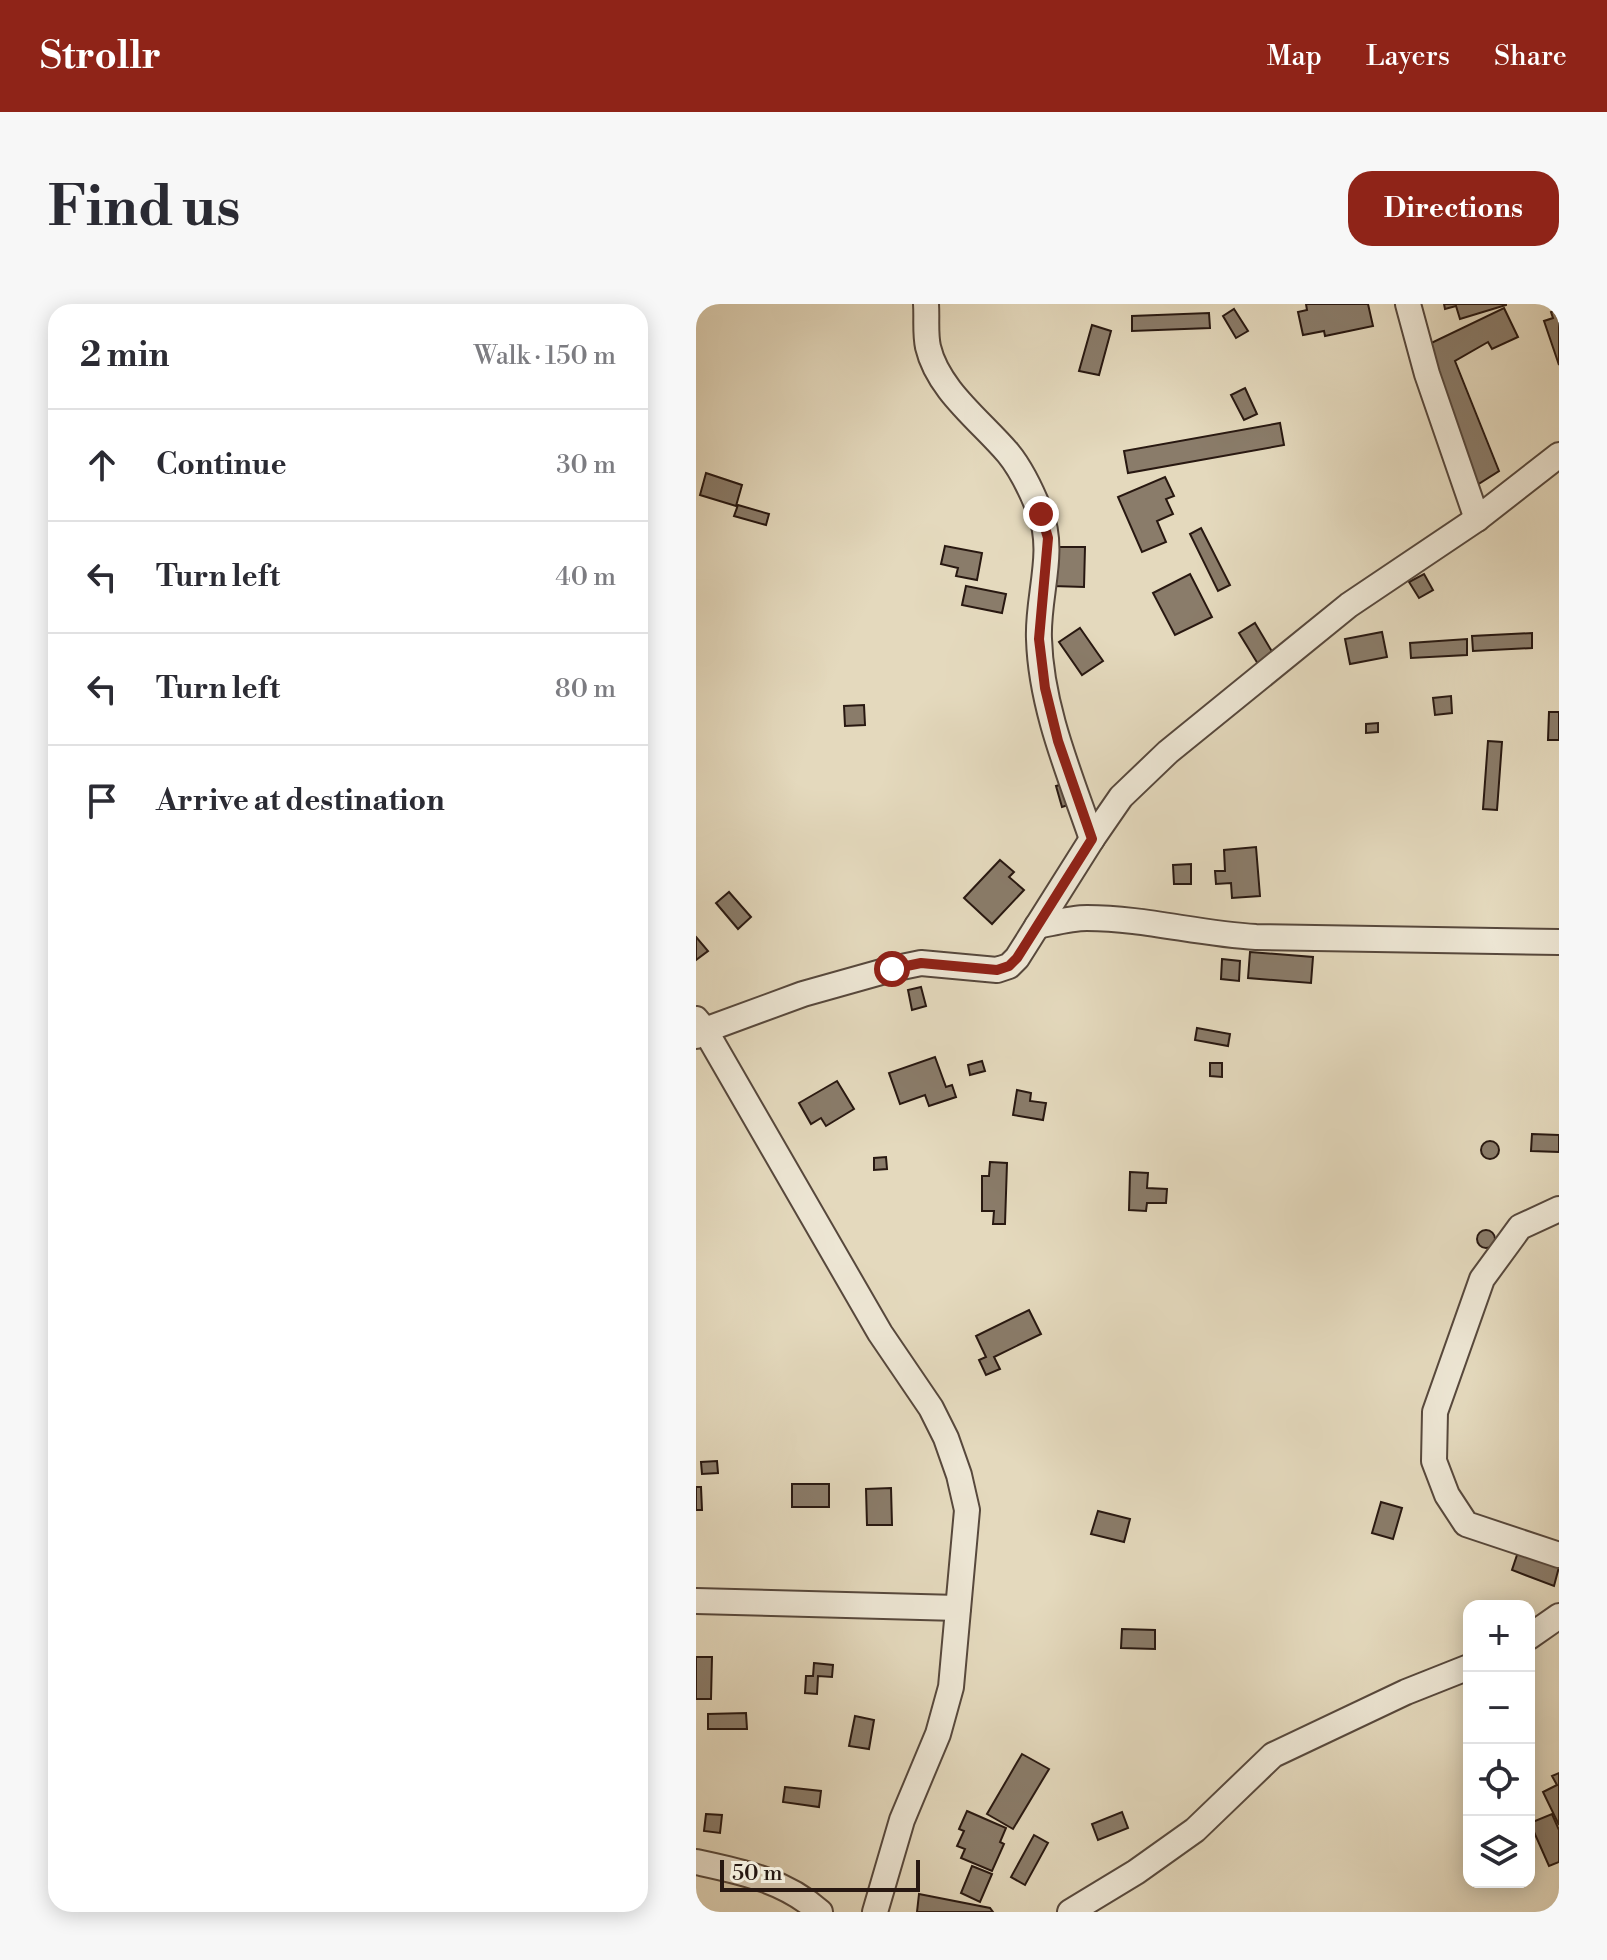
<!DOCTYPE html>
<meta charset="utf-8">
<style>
body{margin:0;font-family:"Libre Bodoni",serif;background:#f7f7f7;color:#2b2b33}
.controls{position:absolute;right:24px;bottom:24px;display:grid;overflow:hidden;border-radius:16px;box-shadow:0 4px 20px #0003}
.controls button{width:72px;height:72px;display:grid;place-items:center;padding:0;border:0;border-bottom:2px solid #e1e1e2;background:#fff;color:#2b2b33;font:40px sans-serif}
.scale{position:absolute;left:24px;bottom:20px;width:200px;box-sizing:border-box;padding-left:8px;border:4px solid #281811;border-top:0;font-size:22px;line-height:28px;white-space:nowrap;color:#281811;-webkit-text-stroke:6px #ede6d4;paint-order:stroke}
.stop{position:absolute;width:24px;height:24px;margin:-18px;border:6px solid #8f2418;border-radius:50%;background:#fff}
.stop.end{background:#8f2418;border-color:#fff;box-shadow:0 2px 8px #0008}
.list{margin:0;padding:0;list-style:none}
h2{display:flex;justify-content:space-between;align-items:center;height:104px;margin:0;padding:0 32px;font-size:34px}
h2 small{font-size:26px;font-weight:400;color:#7c7c81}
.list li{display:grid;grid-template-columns:52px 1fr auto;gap:24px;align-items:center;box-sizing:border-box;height:112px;padding:0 32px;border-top:2px solid #e1e1e2}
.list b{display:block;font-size:30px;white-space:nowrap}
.list em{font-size:26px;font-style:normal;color:#7c7c81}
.icon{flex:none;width:44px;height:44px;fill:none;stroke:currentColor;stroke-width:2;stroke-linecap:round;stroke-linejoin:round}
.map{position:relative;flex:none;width:863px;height:1608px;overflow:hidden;border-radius:24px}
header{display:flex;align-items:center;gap:48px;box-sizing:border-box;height:112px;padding:0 40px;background:#8f2418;color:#fff}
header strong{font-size:38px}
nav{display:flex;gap:44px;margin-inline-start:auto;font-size:28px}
.intro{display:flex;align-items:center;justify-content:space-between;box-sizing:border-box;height:192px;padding:0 48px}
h1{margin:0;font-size:56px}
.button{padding:20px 36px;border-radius:24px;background:#8f2418;color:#fff;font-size:28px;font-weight:700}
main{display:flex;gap:48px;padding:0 48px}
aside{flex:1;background:#fff;border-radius:24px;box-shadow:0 4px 20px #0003}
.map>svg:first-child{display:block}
</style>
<header>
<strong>Strollr</strong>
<nav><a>Map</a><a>Layers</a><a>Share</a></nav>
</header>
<div class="intro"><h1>Find us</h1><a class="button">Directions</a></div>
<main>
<aside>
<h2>2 min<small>Walk · 150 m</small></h2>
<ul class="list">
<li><svg class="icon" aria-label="ahead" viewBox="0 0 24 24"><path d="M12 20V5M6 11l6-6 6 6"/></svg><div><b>Continue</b></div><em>30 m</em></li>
<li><svg class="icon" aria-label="left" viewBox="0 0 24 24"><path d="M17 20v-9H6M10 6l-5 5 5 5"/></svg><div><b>Turn left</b></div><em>40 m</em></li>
<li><svg class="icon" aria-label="left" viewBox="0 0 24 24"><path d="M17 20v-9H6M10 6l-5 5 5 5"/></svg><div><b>Turn left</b></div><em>80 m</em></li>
<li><svg class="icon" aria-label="arrive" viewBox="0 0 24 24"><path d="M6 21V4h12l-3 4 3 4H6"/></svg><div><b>Arrive at destination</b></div></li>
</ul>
</aside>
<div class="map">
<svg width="863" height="1608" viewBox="0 0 863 1608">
<rect width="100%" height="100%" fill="#e4d9bd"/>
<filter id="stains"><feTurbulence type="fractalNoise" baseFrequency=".0025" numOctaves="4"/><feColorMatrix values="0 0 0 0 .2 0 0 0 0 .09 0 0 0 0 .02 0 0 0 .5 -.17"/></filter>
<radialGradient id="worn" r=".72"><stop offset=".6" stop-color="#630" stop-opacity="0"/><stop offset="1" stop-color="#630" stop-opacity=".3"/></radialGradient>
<g fill="#8a7c6a" stroke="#281811" stroke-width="2">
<path d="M610 0H672L677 22 629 32 628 27 607 31 602 8 611 6Z"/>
<path d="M748 0H810V1L764 15 760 2 749 5Z"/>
<path d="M808 4 822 33 796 45 792 38 759 57 803 167 781 181 731 41Z"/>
<path d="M538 5 552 27 540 34 527 12Z"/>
<path d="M863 5V61L848 17 857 14 855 8Z"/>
<path d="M513 9 514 24 436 27V12Z"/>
<path d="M396 21 415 27 403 71 383 67Z"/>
<path d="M549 84 561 110 548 116 535 91Z"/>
<path d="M584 119 588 141 432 169 428 147Z"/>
<path d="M10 169 46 181 40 202 4 191Z"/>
<path d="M469 173 478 192 470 195 477 210 461 217 470 238 446 248 422 193Z"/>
<path d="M42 201 73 210 70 221 38 212Z"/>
<path d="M505 224 534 281 522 287 494 230Z"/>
<path d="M249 242 286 249 281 276 260 272 262 264 245 260Z"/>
<path d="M363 243H389L388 283 357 282V265H362Z"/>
<path d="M494 270 516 313 479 331 457 289Z"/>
<path d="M728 270 737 286 723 294 713 278Z"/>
<path d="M270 282 310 290 306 309 266 301Z"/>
<path d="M559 319 578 351 562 360 543 329Z"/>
<path d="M384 324 407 357 386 371 363 338Z"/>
<path d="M686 328 691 353 654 360 649 335Z"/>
<path d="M836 329V344L777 347 776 332Z"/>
<path d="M771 335V351L715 354 714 339Z"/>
<path d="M755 392 756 409 739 411 737 394Z"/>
<path d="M168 401 169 421 149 422 148 402Z"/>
<path d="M853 408H863V436H852Z"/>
<path d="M682 419V428L670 429V420Z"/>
<path d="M792 437 806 438 801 506 787 505Z"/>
<path d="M371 479 378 499 366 503 360 482Z"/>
<path d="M560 543 564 592 536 594 535 579 520 580 519 567H529L528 546Z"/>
<path d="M304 556 318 568 313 573 328 586 296 620 268 594Z"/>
<path d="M495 560V580H478L477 561Z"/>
<path d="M33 588 55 613 42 625 20 599Z"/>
<path d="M0 633 12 647 0 656Z"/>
<path d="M554 648 617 653 615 679 552 674Z"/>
<path d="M526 655 544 657 543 677 525 675Z"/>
<path d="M225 683 230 702 216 706 212 686Z"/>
<path d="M501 724 534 730 532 742 499 736Z"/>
<path d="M239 753 250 783 256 781 260 793 233 802 229 791 204 800 193 769Z"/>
<path d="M286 757 289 767 274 771 272 761Z"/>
<path d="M514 759H526V773L514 772Z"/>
<path d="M141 777 158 805 130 822 125 814 115 820 103 799Z"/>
<path d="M321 786 335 789 334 797 350 799 347 816 317 811Z"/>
<path d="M836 830 863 831V848L835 847Z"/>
<circle cx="794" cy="846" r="9"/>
<path d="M190 853 191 865 178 866V854Z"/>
<path d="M294 858 311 859 309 920H297L298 907H286V872H293Z"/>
<path d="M434 868 452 869 451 884 471 885 470 899H451L450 907 433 906Z"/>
<circle cx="790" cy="935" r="9"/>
<path d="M333 1006 345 1030 298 1053 304 1065 290 1071 283 1056 290 1053 280 1032Z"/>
<path d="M21 1157 22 1169 6 1170 5 1158Z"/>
<rect x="96" y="1180" width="37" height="23"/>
<path d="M0 1183H5L6 1206H0Z"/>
<path d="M195 1184 196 1221H171L170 1185Z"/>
<path d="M685 1198 706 1204 697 1235 676 1229Z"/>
<path d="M402 1207 434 1215 428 1238 395 1230Z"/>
<path d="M822 1248 863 1263 858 1282 816 1266Z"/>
<path d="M426 1325 459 1326V1345L425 1344Z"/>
<path d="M0 1353H16L15 1395H0Z"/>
<path d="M118 1359 137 1361 136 1373 122 1372 121 1390 109 1389 110 1372H117Z"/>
<path d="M50 1409 51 1425H12V1410Z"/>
<path d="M159 1412 178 1416 173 1445 153 1442Z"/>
<path d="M326 1450 353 1465 317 1525 291 1510Z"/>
<path d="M863 1469V1521L847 1488 861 1481 856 1472Z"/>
<path d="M89 1483 125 1487 123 1503 87 1498Z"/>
<path d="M271 1507 310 1524 304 1538 308 1540 296 1567 265 1554 269 1545 261 1542 268 1527 263 1525Z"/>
<path d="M426 1508 432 1524 402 1536 396 1520Z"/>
<path d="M10 1510 26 1511 24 1529 8 1527Z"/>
<path d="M856 1510 863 1526V1558L853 1562 834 1519Z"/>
<path d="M338 1531 352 1539 329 1581 315 1573Z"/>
<path d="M276 1562 296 1570 284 1598 265 1589Z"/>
<path d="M223 1590 294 1604 297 1608H221Z"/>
</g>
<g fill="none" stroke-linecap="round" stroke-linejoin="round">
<defs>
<g id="minor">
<path d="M230 0C231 14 229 29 232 43 242 86 285 117 312 149 326 166 336 188 344 208 360 248 341 293 343 335 345 404 374 471 396 535"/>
<path d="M712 0 731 70 781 215"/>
<path d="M341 622C357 619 375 614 391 614 448 614 503 630 560 633L863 638"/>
<path d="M0 715 9 726 184 1029 235 1104 250 1134 263 1171 271 1206 255 1383 242 1430 206 1516 179 1608"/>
<path d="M0 732 9 726 107 690 196 665 225 659 301 666 313 662 321 654 396 535 425 493 472 448 653 301 781 215 863 151"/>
<path d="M863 905 824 923 786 975 739 1108 738 1157 751 1191 770 1220 863 1251"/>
<path d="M0 1297 262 1304"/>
<path d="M833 1333 863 1312"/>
<path d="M0 1558C46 1568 88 1576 124 1608"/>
<path d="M374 1608 440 1568 499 1526 577 1451 710 1388 773 1363"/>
</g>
</defs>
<use href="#minor" stroke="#57483c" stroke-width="28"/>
<use href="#minor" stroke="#ede6d4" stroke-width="24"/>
</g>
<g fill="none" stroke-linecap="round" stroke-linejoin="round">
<path stroke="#8f2418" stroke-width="10" d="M196 665 225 659 301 666 313 662 321 654 396 535 362 437 349 384 343 335 352 234 345 210"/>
</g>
<rect width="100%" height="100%" filter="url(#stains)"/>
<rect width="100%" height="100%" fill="url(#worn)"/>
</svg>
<div class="controls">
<button>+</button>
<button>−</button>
<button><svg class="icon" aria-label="locate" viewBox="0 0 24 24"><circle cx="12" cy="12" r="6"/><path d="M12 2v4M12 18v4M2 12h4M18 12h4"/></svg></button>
<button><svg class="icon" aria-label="layers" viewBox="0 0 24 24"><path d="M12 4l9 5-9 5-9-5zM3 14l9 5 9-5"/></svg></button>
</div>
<div class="scale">50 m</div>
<div class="stop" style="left:196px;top:665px"></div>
<div class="stop end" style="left:345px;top:210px"></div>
</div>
</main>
